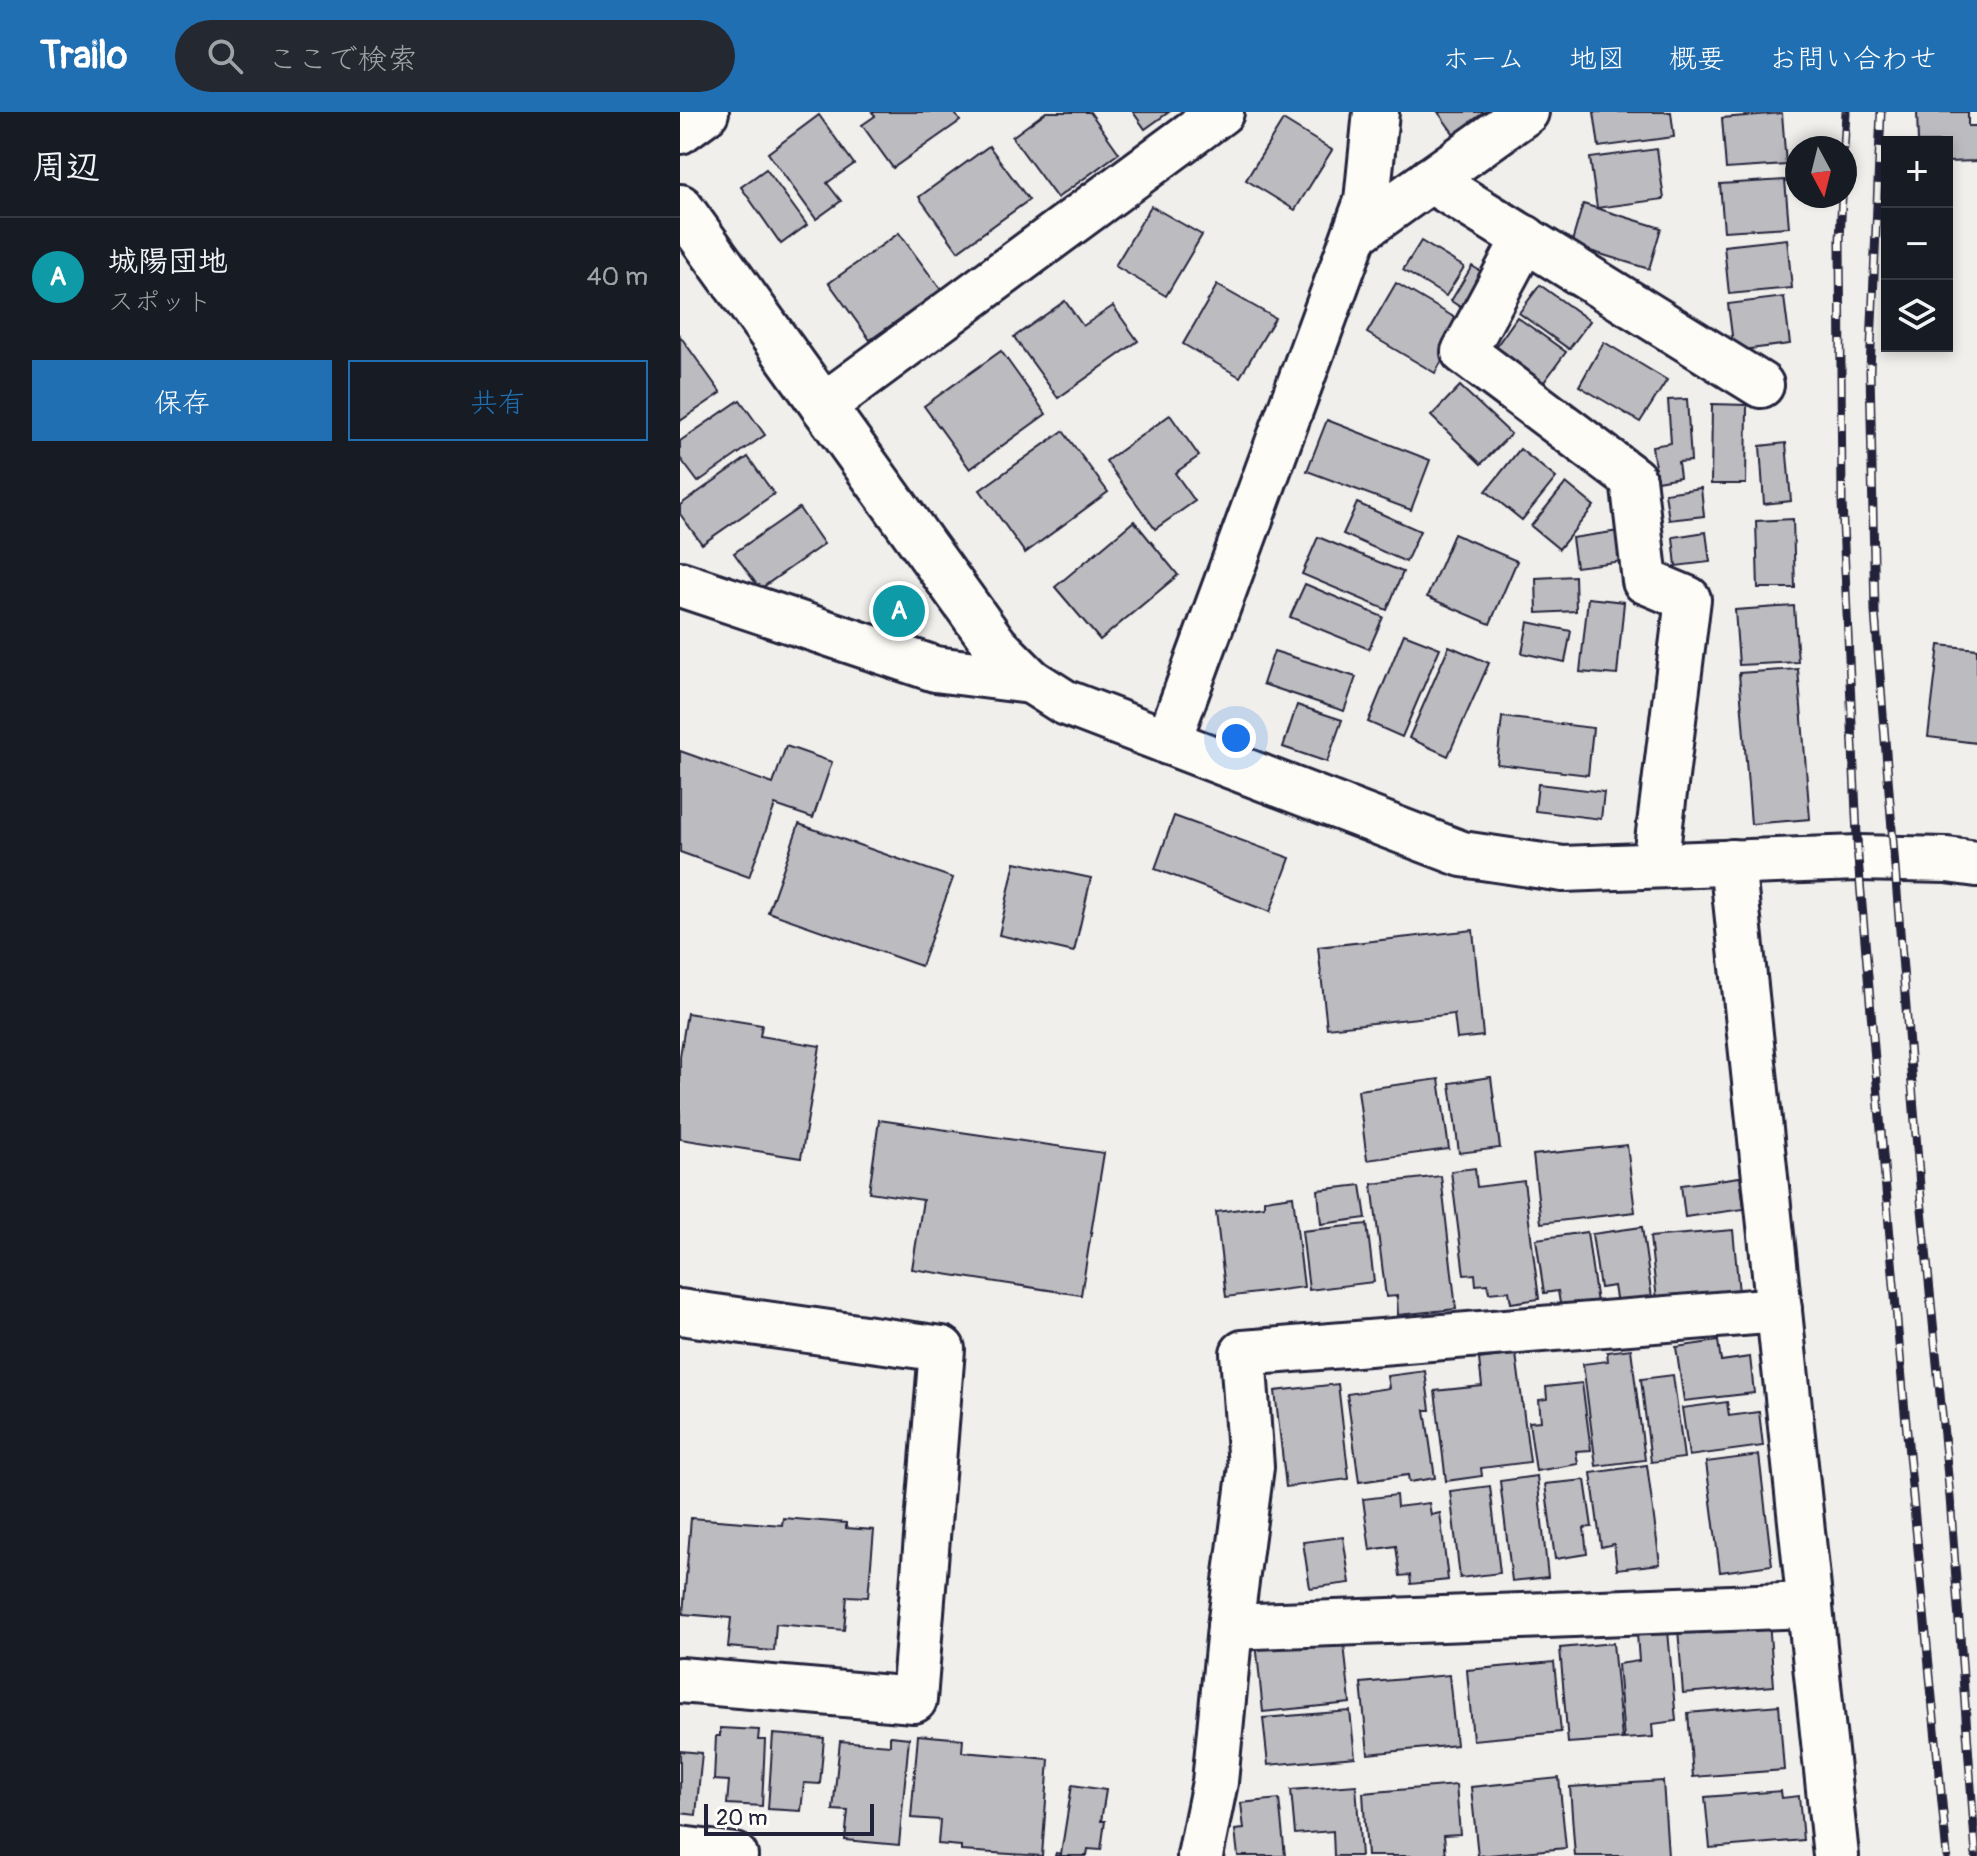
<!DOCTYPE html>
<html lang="ja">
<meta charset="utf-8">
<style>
body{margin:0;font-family:Pangolin,"Klee One",sans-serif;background:#242831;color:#f1f3f6}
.controls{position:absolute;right:24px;top:24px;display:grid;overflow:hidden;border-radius:0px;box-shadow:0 4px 12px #0003}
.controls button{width:72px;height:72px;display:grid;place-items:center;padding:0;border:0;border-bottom:2px solid #363941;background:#171b24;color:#f1f3f6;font:40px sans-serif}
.compass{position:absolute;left:1105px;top:24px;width:72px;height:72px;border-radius:50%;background:#171b24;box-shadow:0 4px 12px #0003;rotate:173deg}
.scale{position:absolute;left:24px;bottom:20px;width:170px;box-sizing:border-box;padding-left:8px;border:4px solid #22223b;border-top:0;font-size:22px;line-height:28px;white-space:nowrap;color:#22223b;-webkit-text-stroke:6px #fdfcf7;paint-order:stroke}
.you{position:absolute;left:556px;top:626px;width:28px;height:28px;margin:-20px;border:6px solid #fff;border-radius:50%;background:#1a73e8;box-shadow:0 0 0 12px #1a73e833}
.badge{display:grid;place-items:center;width:52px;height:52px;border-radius:50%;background:#1f6fb2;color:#fff;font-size:26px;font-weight:700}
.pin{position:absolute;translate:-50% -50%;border:4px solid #fff;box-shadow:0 2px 8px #0006}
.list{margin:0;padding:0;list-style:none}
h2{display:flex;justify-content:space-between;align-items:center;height:104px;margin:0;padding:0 32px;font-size:34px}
h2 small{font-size:26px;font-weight:400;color:#9ea1a6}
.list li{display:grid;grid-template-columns:52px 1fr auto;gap:24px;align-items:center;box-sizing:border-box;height:120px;padding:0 32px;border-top:2px solid #363941}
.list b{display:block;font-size:30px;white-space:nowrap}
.list p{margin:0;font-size:26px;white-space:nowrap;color:#9ea1a6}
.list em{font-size:26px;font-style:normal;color:#9ea1a6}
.actions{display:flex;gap:16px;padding:24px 32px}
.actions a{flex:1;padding:18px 0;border:2px solid #1f6fb2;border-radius:0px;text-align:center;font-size:28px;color:#1f6fb2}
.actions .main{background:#1f6fb2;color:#fff}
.icon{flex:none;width:44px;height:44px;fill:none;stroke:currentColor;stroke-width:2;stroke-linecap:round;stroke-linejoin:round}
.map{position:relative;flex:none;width:1297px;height:1744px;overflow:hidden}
header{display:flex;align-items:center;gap:48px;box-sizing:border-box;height:112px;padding:0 40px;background:#1f6fb2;color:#fff}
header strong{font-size:38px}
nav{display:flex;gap:44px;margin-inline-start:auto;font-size:28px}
.search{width:560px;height:72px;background:#242831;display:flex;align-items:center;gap:20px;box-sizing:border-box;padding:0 28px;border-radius:44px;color:#9ea1a6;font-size:30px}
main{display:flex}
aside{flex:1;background:#171b24}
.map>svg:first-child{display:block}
</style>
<header>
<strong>Trailo</strong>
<div class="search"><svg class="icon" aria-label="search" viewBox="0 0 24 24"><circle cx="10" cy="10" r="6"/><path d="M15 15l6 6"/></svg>ここで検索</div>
<nav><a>ホーム</a><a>地図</a><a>概要</a><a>お問い合わせ</a></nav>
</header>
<main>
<aside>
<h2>周辺<small></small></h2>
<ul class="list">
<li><span class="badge" style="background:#0f9aa8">A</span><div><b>城陽団地</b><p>スポット</p></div><em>40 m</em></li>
</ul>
<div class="actions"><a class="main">保存</a><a>共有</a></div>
</aside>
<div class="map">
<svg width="1297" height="1744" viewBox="0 0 1297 1744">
<rect width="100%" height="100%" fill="#f0efec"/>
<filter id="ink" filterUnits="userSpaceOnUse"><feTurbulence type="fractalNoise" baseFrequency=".0125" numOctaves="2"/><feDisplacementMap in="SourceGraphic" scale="16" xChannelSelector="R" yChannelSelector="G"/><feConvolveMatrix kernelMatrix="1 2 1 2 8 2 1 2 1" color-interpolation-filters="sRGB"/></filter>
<g filter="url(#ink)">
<g fill="#bcbcc0" stroke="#22223b" stroke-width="2">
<path d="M192 0H274L280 9 213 56 182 13 195 4Z"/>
<path d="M366 0H410L439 41 377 86 332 25Z"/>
<path d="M453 0H489L465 17Z"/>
<path d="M758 0H811L776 25Z"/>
<path d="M914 0H991L994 25 919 35Z"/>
<path d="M1237 0H1288V14H1297V49L1267 50V30H1238Z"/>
<path d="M1102 1 1106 53 1046 57 1042 6Z"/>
<path d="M139 3 174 52 147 71 161 89 136 107 88 41Z"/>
<path d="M603 8 652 38 615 98 566 68Z"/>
<path d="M309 34 349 88 278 139 239 85Z"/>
<path d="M977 37 984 87 917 96 910 46Z"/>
<path d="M86 57 127 113 101 132 61 75Z"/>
<path d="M1105 68 1109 115 1044 119 1040 72Z"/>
<path d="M903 92 981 116 969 157 891 133Z"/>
<path d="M471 94 522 123 486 184 435 154Z"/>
<path d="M219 121 261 178 190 228 149 171Z"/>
<path d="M1107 127 1112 176 1049 182 1044 134Z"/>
<path d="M741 129 784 155 766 184 723 158Z"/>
<path d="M792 154 812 166 791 202 771 189Z"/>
<path d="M716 171 784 211 755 261 687 221Z"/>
<path d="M537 173 595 206 560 265 503 232Z"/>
<path d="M860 173 910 209 889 237 839 201Z"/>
<path d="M1104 185 1110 232 1054 239 1048 192Z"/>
<path d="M385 189 403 214 433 194 458 229 378 286 334 225Z"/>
<path d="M837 205 886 240 861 274 813 239Z"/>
<path d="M0 224 41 281 0 309Z"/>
<path d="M924 230 987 268 960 310 899 274Z"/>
<path d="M321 239 366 302 290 357 244 294Z"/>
<path d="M780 274 831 322 801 352 751 304Z"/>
<path d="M1007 287 1011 349 998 350 1000 365 977 369 972 334 991 331 988 288Z"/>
<path d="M60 288 85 323 18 370 0 346V329Z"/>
<path d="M1032 292 1067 293 1066 372H1031Z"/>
<path d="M490 303 519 344 495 361 515 389 475 417 426 349Z"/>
<path d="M647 308 750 348 731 398 627 359Z"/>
<path d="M383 319 428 380 345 441 300 378Z"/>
<path d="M1106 331 1111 389 1084 392 1080 334Z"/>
<path d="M840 337 876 366 842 408 806 379Z"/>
<path d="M68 345 94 382 22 432 0 402V393Z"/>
<path d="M886 371 914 394 879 437 851 414Z"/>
<path d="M1021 376 1024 404 989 408 985 381Z"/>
<path d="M677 391 740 419 726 450 663 422Z"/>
<path d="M119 396 144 432 80 477 54 441Z"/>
<path d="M1113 407 1115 476H1078L1076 409Z"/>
<path d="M454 409 498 463 420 528 375 475Z"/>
<path d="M939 419 943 449 896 455 892 426Z"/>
<path d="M1026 420 1030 450 996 454 993 425Z"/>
<path d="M774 422 837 449 810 512 747 485Z"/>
<path d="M638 425 723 460 707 498 622 462Z"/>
<path d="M895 464 896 499 857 501 856 466Z"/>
<path d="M625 472 703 505 689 537 610 505Z"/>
<path d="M908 486 944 490 937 563 900 560Z"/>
<path d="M1114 494 1118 550 1059 553 1055 498Z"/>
<path d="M848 510 891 519 885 550 842 541Z"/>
<path d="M724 522 760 536 722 625 688 610Z"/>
<path d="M1259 533 1297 537V631L1248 625Z"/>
<path d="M769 534 809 551 768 644 729 626Z"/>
<path d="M594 539 676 565 664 599 583 572Z"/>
<path d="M1118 557 1130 707 1071 712 1059 561Z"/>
<path d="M617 593 662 608 647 650 603 635Z"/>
<path d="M822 605 913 616 908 663 817 652Z"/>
<path d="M106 634 152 650 133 706 95 693 69 765 0 740V639L93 672Z"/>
<path d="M858 672 924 680 921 707 855 699Z"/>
<path d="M494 704 610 746 590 800 475 757Z"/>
<path d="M119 712 273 766 241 854 88 800Z"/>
<path d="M335 750 411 766 394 840 319 823Z"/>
<path d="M793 818 803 924 777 927 774 902 647 916 638 835Z"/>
<path d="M7 901 82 913 80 924 140 934 121 1046 0 1027V944Z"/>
<path d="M811 965 820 1036 779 1041 770 971Z"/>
<path d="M759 967 769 1037 687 1048 678 978Z"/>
<path d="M199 1008 424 1041 401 1183 232 1157 243 1088 189 1080Z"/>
<path d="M947 1033 955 1100 861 1111 853 1043Z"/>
<path d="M795 1056 797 1075 844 1069 859 1187 831 1191 829 1179 809 1181 808 1172 796 1173 795 1162 784 1163 771 1059Z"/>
<path d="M761 1064 776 1197 718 1203 717 1184 706 1185 692 1072Z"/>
<path d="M1060 1065 1064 1097 1005 1105 1001 1073Z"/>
<path d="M681 1073 686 1106 641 1112 638 1078Z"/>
<path d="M613 1084 624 1175 546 1185 536 1100 584 1094V1088Z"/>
<path d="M687 1112 694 1170 629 1178 622 1119Z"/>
<path d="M962 1115 972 1186 937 1192 934 1174 920 1176 912 1122Z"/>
<path d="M1053 1118 1059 1181 977 1188 970 1125Z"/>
<path d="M907 1120 917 1191 881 1197 878 1179 864 1181 856 1127Z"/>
<path d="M1038 1229 1041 1249 1070 1245 1074 1281 1004 1289 996 1235Z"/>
<path d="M951 1237 965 1348 916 1354 903 1252 928 1249 927 1240Z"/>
<path d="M836 1242 850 1350 801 1356 802 1364 766 1369 755 1279 802 1274 799 1247Z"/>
<path d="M745 1259 750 1298H745L755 1366 729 1370 728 1363 679 1370 667 1282 709 1276 707 1264Z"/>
<path d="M993 1263 1004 1346 971 1350 961 1267Z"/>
<path d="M902 1271 911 1338 896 1339 898 1352 856 1359 849 1310 861 1309 859 1288 867 1287 866 1275Z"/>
<path d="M658 1272 669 1367 606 1375 595 1279Z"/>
<path d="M1047 1290 1049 1304 1079 1300 1083 1334 1009 1344 1002 1296Z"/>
<path d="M1079 1343 1092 1453 1040 1460 1026 1350Z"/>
<path d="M967 1353 980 1452 937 1457 934 1432 921 1435 911 1361Z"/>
<path d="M857 1364 868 1465 832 1469 820 1369Z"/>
<path d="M905 1368 912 1415 904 1416 907 1442 875 1447 865 1372Z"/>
<path d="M810 1374 820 1461 780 1466 770 1379Z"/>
<path d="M716 1383 717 1395 749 1391 751 1403 760 1401 768 1468 731 1472 730 1463 720 1464 716 1434 690 1438 683 1387Z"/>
<path d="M11 1406 102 1413 103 1406 166 1411V1416L194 1418 188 1485 167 1484 164 1518 96 1512 94 1539 48 1535 51 1506 3 1502Z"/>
<path d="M663 1425 670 1471 630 1476 623 1430Z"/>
<path d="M1089 1509 1094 1574 1003 1581 998 1517Z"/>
<path d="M988 1519 996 1609 972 1612 973 1625 944 1627 938 1552 959 1549 957 1522Z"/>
<path d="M663 1521 670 1591 583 1600 576 1530Z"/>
<path d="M933 1531 942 1627 888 1631 880 1536Z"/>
<path d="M874 1550 881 1620 793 1628 787 1558Z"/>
<path d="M769 1563 776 1633 688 1642 681 1571Z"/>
<path d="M1099 1593 1104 1658 1013 1665 1008 1601Z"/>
<path d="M670 1599 675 1645 588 1653 583 1606Z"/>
<path d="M40 1616 79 1618 78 1628H85L82 1694 47 1692 49 1669 34 1668 36 1624H40Z"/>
<path d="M93 1622 144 1626 140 1672 124 1671 121 1699 88 1697Z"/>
<path d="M238 1623 283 1627 282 1640 369 1647 362 1744 281 1739V1734L258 1732 260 1708 231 1706Z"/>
<path d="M210 1624 229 1626 219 1733 165 1728 168 1699 153 1698 160 1629 210 1633Z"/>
<path d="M0 1639 22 1641 16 1703 0 1701Z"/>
<path d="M879 1666 886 1736 798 1744 791 1675Z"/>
<path d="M983 1669 988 1744H895L890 1675Z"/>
<path d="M392 1673 426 1678 421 1709H425L421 1738 408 1737 407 1744H375L376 1741 381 1742Z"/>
<path d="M676 1673 681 1744H654L653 1719 615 1722 611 1678Z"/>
<path d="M776 1673 780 1722 764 1723 766 1744H687L683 1681Z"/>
<path d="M1101 1679 1102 1686 1119 1684 1123 1728 1030 1736 1025 1685Z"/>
<path d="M599 1687 605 1744H558L555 1718 564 1717 561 1691Z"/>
</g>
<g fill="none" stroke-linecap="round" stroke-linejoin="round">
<defs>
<g id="minor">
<path d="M0 19 26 0"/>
<path d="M750 68 1081 273"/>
<path d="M0 95 316 534 351 569 384 590 782 742 883 757 1178 746 1267 748 1297 752"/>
<path d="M675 122 846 0"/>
<path d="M845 126 784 240 953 367 965 469 1008 487 975 753"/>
<path d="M143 294 541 0"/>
<path d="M0 472 255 557 351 569"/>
<path d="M488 630 687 89 696 0"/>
<path d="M1052 750 1156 1744"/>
<path d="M0 1200 262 1237 234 1588 0 1568"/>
<path d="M550 1515 1130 1493"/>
<path d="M0 1737 55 1744"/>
<path d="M520 1744 535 1670 550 1515 571 1355 563 1241 1099 1198"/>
</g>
</defs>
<use href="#minor" stroke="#22223b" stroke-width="50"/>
<use href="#minor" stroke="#fdfcf7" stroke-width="44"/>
<defs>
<g id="rail">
<path d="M1201 0 1190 258 1195 500 1241 1087 1270 1385 1296 1744"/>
<path d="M1164 36 1166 0"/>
<path d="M1162 84 1160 129 1162 390 1178 746 1223 1279 1267 1744"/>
</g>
</defs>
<use href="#rail" stroke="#22223b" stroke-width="9"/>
<use href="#rail" stroke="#fdfcf7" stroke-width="6" stroke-dasharray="18" stroke-linecap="butt"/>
</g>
</g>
</svg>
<div class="controls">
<button>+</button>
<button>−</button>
<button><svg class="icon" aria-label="layers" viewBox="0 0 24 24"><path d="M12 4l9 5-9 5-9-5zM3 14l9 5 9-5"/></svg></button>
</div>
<svg class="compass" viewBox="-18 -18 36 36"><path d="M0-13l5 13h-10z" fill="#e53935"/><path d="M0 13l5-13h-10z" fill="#9ea1a6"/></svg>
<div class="scale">20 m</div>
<div class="you"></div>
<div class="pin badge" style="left:219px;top:499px;background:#0f9aa8">A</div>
</div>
</main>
